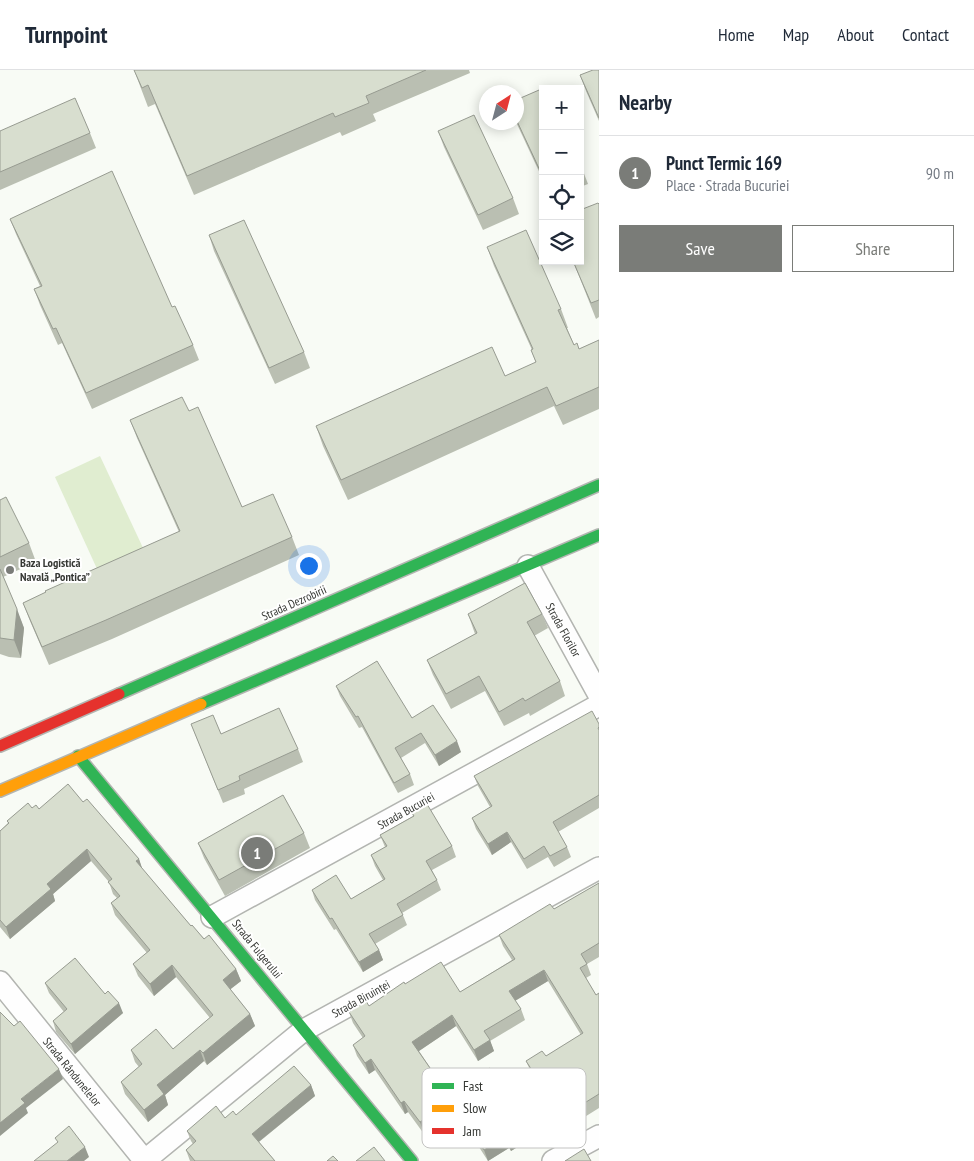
<!DOCTYPE html>
<meta charset="utf-8">
<style>
body{margin:0;font-family:"PT Sans Narrow",sans-serif;background:#f6f6f7;color:#1f2937}
.controls{position:absolute;right:15px;top:15px;display:grid;overflow:hidden;border-radius:0px;box-shadow:0 2px 12px #0003}
.controls button{width:45px;height:45px;display:grid;place-items:center;padding:0;border:0;border-bottom:1px solid #e0e1e3;background:#fff;color:#1f2937;font:25px sans-serif}
.compass{position:absolute;left:479px;top:15px;width:45px;height:45px;border-radius:50%;background:#fff;box-shadow:0 2px 12px #0003;rotate:36deg}
.you{position:absolute;left:308px;top:495px;width:18px;height:18px;margin:-12px;border:4px solid #fff;border-radius:50%;background:#1a73e8;box-shadow:0 0 0 8px #1a73e833}
.badge{display:grid;place-items:center;width:32px;height:32px;border-radius:50%;background:#7a7c78;color:#fff;font-size:16px;font-weight:700}
.pin{position:absolute;translate:-50% -50%;border:2px solid #fff;box-shadow:0 1px 5px #0006}
.list{margin:0;padding:0;list-style:none}
h2{display:flex;justify-content:space-between;align-items:center;height:65px;margin:0;padding:0 20px;font-size:21px}
h2 small{font-size:16px;font-weight:400;color:#747a83}
.list li{display:grid;grid-template-columns:32px 1fr auto;gap:15px;align-items:center;box-sizing:border-box;height:75px;padding:0 20px;border-top:1px solid #e0e1e3}
.list b{display:block;font-size:19px;white-space:nowrap}
.list p{margin:0;font-size:16px;white-space:nowrap;color:#747a83}
.list em{font-size:16px;font-style:normal;color:#747a83}
.actions{display:flex;gap:10px;padding:15px 20px}
.actions a{flex:1;padding:11px 0;border:1px solid #7a7c78;border-radius:0px;text-align:center;font-size:18px;color:#7a7c78}
.actions .main{background:#7a7c78;color:#fff}
.icon{flex:none;width:28px;height:28px;fill:none;stroke:currentColor;stroke-width:2;stroke-linecap:round;stroke-linejoin:round}
.map{position:relative;flex:none;width:599px;height:1091px;overflow:hidden}
header{display:flex;align-items:center;gap:30px;box-sizing:border-box;height:70px;padding:0 25px;background:#fff;border-bottom:1px solid #e0e1e3}
header strong{font-size:24px}
nav{display:flex;gap:28px;margin-inline-start:auto;font-size:18px}
main{display:flex}
aside{flex:1;background:#fff}
.map>svg:first-child{display:block}
</style>
<header>
<strong>Turnpoint</strong>
<nav><a>Home</a><a>Map</a><a>About</a><a>Contact</a></nav>
</header>
<main>
<div class="map">
<svg width="599" height="1091" viewBox="0 0 599 1091">
<rect width="100%" height="100%" fill="#f8fbf5"/>
<path fill="#e0edd0" d="M100 386 144 480 98 501 55 407Z"/>
<g fill="none" stroke-linecap="round" stroke-linejoin="round">
<defs>
<g id="street">
<path d="M528 496 599 625"/>
<path d="M212 847 599 635"/>
<path d="M0 912 145 1091"/>
<path d="M144 1091 304 960 599 798"/>
<path d="M553 1091 599 1066"/>
</g>
<g id="fast">
<path d="M119 624 599 415"/>
<path d="M201 634 599 465"/>
<path d="M78 686 412 1091"/>
</g>
<path id="slow" d="M0 721 201 634"/>
<path id="jam" d="M0 676 119 624"/>
</defs>
<use href="#street" stroke="#b3b5b1" stroke-width="24"/>
<use href="#fast" stroke="#b3b5b1" stroke-width="14"/>
<use href="#slow" stroke="#b3b5b1" stroke-width="14"/>
<use href="#jam" stroke="#b3b5b1" stroke-width="14"/>
<use href="#street" stroke="#fefefe" stroke-width="21"/>
<use href="#fast" stroke="#30b455" stroke-width="11"/>
<use href="#slow" stroke="#ff9f0a" stroke-width="11"/>
<use href="#jam" stroke="#e5322d" stroke-width="11"/>
</g>
<g fill="#babfb2">
<path d="M134 0H469L470 3 373 44 376 51 342 66 340 62 194 125 155 34 148 37Z"/>
<path d="M599 0V51L586 21 580 5Z"/>
<path d="M543 19V110L516 52V30Z"/>
<path d="M0 61 90 63 96 78 0 120Z"/>
<path d="M438 61 513 128 519 144 483 160 444 77Z"/>
<path d="M580 93 588 114 580 117Z"/>
<path d="M599 134V247L596 249 573 191H580Z"/>
<path d="M10 149 172 237 193 275 199 290 92 339 62 273 58 275 40 235 34 219 40 216 16 164Z"/>
<path d="M209 165 304 282 310 298 275 314 214 181Z"/>
<path d="M487 177 561 239 568 258H567L574 275 579 279 599 270V339L563 355 554 336 348 430 323 376 316 356 505 306 536 293 531 280H532L494 196Z"/>
<path d="M189 341 242 437 292 467 299 485 112 569 49 595 30 551 23 533 179 462 137 368 130 350Z"/>
<path d="M0 430 29 473 36 492 3 507 24 558 21 588 9 587 0 584Z"/>
<path d="M468 544H542L548 558 534 566 560 611 565 626 530 646 529 643 504 656 485 621 451 639 433 605 427 590 475 564Z"/>
<path d="M336 616 412 648 461 682 439 696 425 673 401 688 410 704 414 715 398 723 362 657 359 658 340 626Z"/>
<path d="M191 654 221 664 298 679 303 692 244 719 245 724 223 733Z"/>
<path d="M599 654V738L558 762 567 777 571 787 554 797 548 787 527 799 511 772 492 785 476 759 472 748 490 737 478 716 474 706Z"/>
<path d="M83 732 139 789 142 799 191 856 236 899 241 911 230 919 250 944 255 956 207 995 204 991 165 1025 168 1035 148 1052 125 1024 121 1012 139 997 135 992 131 980 173 979 210 948 176 907 154 926 138 906 133 894 147 883 115 845 111 833 117 828 113 824 109 812 91 791 53 824 55 831 10 869 0 857V761L8 753 7 751 32 738 39 739Z"/>
<path d="M412 743 452 776 456 787 432 800 437 810 441 820 402 843 407 855 375 874 379 880 383 890 363 902 336 859 334 860 315 830 312 820 351 829 383 810 375 796 371 785 385 777 380 765 413 746Z"/>
<path d="M304 763 310 778 225 826 204 788 198 773Z"/>
<path d="M599 813V887L587 894 591 905 586 908 596 925 599 923V1038L583 1048 585 1052 569 1062 531 1002 526 991 546 986 581 965 548 911 515 931 521 939 525 950 490 971 494 981 478 991 456 956 419 981 448 1024 528 1056 532 1068 511 1081 509 1078 488 1091 468 1060 457 1067 445 1049 424 1064 408 1042 405 1044 375 1000 369 1004 357 986 353 975 363 968 353 953 349 942 369 936 405 914 460 922 512 890 503 876 499 865 554 839Z"/>
<path d="M45 913 105 924 123 943 75 984 56 962 53 951 64 942 49 923Z"/>
<path d="M311 1015 315 1026 259 1072 275 1091H190L186 1080 193 1074 191 1071 187 1061 236 1045Z"/>
</g>
<g fill="#979b91">
<path d="M17 539 24 558 21 588 14 570Z"/>
<path d="M457 671 461 682 439 696 435 685Z"/>
<path d="M507 762 511 772 492 785 488 774Z"/>
<path d="M87 779 91 791 53 824 55 831 10 869 6 857 47 814Z"/>
<path d="M139 789 143 801 136 791Z"/>
<path d="M379 880 383 890 363 902 359 892Z"/>
<path d="M172 895 176 907 154 926 150 914Z"/>
<path d="M236 899 241 911 227 922 223 910Z"/>
<path d="M544 900 548 911 513 932 509 921Z"/>
<path d="M119 933 123 943 75 984 71 974Z"/>
<path d="M250 944 255 956 207 995 203 983Z"/>
<path d="M452 945 456 956 416 983 412 972Z"/>
<path d="M490 970 494 981 478 991 474 980Z"/>
<path d="M200 980 204 991 165 1025 168 1035 148 1052 144 1040 157 1015Z"/>
<path d="M371 989 375 1000 369 1004 365 993Z"/>
<path d="M59 999 63 1009 26 1038 28 1043 0 1066V1053L21 1029Z"/>
<path d="M311 1015 315 1026 256 1074 252 1064Z"/>
<path d="M404 1031 408 1042 405 1044 401 1033Z"/>
<path d="M441 1038 445 1049 424 1064 420 1052Z"/>
<path d="M581 1041 585 1052 569 1062 565 1051Z"/>
<path d="M464 1048 468 1060 457 1067 452 1056Z"/>
<path d="M528 1056 532 1068 511 1081 507 1070Z"/>
<path d="M505 1067 509 1078 488 1091 484 1080Z"/>
<path d="M85 1077 89 1087 84 1091H67Z"/>
</g>
<g fill="#d8decf" stroke="#979b91">
<path d="M134 0H426L366 26 369 33 335 47 333 43 187 106 148 15 142 18Z"/>
<path d="M593 0H599V48L580 5Z"/>
<path d="M546 17 547 19H543V107L516 49V30Z"/>
<path d="M75 28 90 63 0 102V61Z"/>
<path d="M474 45 513 128 478 145 438 61Z"/>
<path d="M112 101 172 237 175 236 193 275 86 323 56 258 53 259 34 219 42 216 10 149Z"/>
<path d="M598 133 599 134V230L591 233 573 191H580V140Z"/>
<path d="M244 150 304 282 269 298 209 165Z"/>
<path d="M526 160 561 239 558 240 574 275 577 273 579 279 599 270V317L556 336 547 317 341 410 316 356 492 277 505 306 536 292 531 280 533 279 487 177Z"/>
<path d="M182 327 189 341 198 337 242 437 273 424 292 467 106 550 42 577 23 533 46 522 45 521 180 461 130 350Z"/>
<path d="M6 427 29 473 0 487V430Z"/>
<path d="M0 499 17 539 14 570 0 568Z"/>
<path d="M525 513 542 544 527 552 560 611 525 631 523 628 499 642 479 606 446 624 427 590 477 563 468 544Z"/>
<path d="M377 591 412 648 433 635 457 671 435 685 421 663 395 678 410 704 394 713 358 646 356 647 336 616Z"/>
<path d="M279 638 298 679 239 706 240 710 218 720 191 654 213 645 221 664Z"/>
<path d="M592 641 599 654V657L598 658 599 660V725L553 752 567 777 550 786 544 776 524 789 507 762 488 774 472 748 492 736 474 706Z"/>
<path d="M68 714 83 732 87 729 139 789 136 791 191 856 192 855 204 869 209 865 236 899 223 910 250 944 203 983 200 980 157 1015 164 1024 144 1040 121 1012 142 994 131 980 156 959 173 979 213 945 172 895 150 914 133 894 150 880 111 833 120 826 108 812 112 809 87 779 47 814 51 819 6 857 0 850V761L9 753 7 751 28 733 32 738 36 735 39 739Z"/>
<path d="M283 725 304 763 219 810 198 773Z"/>
<path d="M427 734 452 776 426 791 437 810 397 834 403 845 369 864 379 880 359 892 332 848 330 849 312 820 336 805 351 829 385 809 371 785 387 776 380 765 414 746 412 743Z"/>
<path d="M599 813V873L581 884 587 894 580 898 596 925 599 923V1024L578 1037 581 1041 565 1051 526 991 542 981 546 986 583 963 544 900 509 921 521 939 484 961 490 970 474 980 452 945 412 972 448 1024 490 998 528 1056 507 1070 505 1067 484 1080 464 1048 452 1056 441 1038 420 1052 404 1031 401 1033 371 989 365 993 353 975 365 966 349 942 366 931 369 936 404 912 405 914 441 892 460 922 515 889 499 865 550 834 554 839Z"/>
<path d="M75 888 105 924 108 921 119 933 71 974 53 951 67 939 45 913Z"/>
<path d="M0 942 14 956 20 951 59 999 21 1029 25 1033 0 1053Z"/>
<path d="M294 996 311 1015 252 1064 275 1091H195L186 1080 196 1071 187 1061 216 1036 225 1048 233 1041 236 1045Z"/>
<path d="M69 1056 85 1077 67 1091H34L58 1072 55 1068Z"/>
<path d="M374 1077 385 1091H356Z"/>
<path d="M584 1079 591 1091H565Z"/>
<path d="M333 1086 338 1091H327Z"/>
</g>
<circle fill="#7a7c78" stroke="#fff" stroke-width="2" cx="10" cy="500" r="5"/>
<g text-anchor="middle" stroke-width="4" stroke-linejoin="round" paint-order="stroke">
<g font-size="12" font-weight="bold" fill="#363834" stroke="#fff" text-anchor="start">
<text x="20" y="497">Baza Logistică<tspan x="20" dy="14">Navală „Pontica”</tspan></text>
</g>
<g font-size="12" fill="#363834" stroke="#fff">
<text transform="translate(294 533) rotate(-24)" y="4">Strada Dezrobirii</text>
<text transform="translate(563 560) rotate(61)" y="4">Strada Florilor</text>
<text transform="translate(406 741) rotate(-29)" y="4">Strada Bucuriei</text>
<text transform="translate(257 879) rotate(51)" y="4">Strada Fulgerului</text>
<text transform="translate(361 929) rotate(-29)" y="4">Strada Biruinței</text>
<text transform="translate(72 1002) rotate(51)" y="4">Strada Rândunelelor</text>
</g>
</g>
<rect x="422" y="998" width="164" height="80" rx="8" fill="#fff" stroke="#c3c3c2" stroke-width="1"/>
<rect x="432" y="1013" width="22" height="6" fill="#30b455"/>
<rect x="432" y="1035" width="22" height="7" fill="#ff9f0a"/>
<rect x="432" y="1058" width="22" height="6" fill="#e5322d"/>
<g font-size="14" fill="#363834">
<text x="463" y="1021">Fast</text>
<text x="463" y="1043">Slow</text>
<text x="463" y="1066">Jam</text>
</g>
</svg>
<div class="controls">
<button>+</button>
<button>−</button>
<button><svg class="icon" aria-label="locate" viewBox="0 0 24 24"><circle cx="12" cy="12" r="6"/><path d="M12 2v4M12 18v4M2 12h4M18 12h4"/></svg></button>
<button><svg class="icon" aria-label="layers" viewBox="0 0 24 24"><path d="M12 4l9 5-9 5-9-5zM3 14l9 5 9-5"/></svg></button>
</div>
<svg class="compass" viewBox="-18 -18 36 36"><path d="M0-13l5 13h-10z" fill="#e53935"/><path d="M0 13l5-13h-10z" fill="#747a83"/></svg>
<div class="you"></div>
<div class="pin badge" style="left:257px;top:783px">1</div>
</div>
<aside>
<h2>Nearby<small></small></h2>
<ul class="list">
<li><span class="badge">1</span><div><b>Punct Termic 169</b><p>Place · Strada Bucuriei</p></div><em>90 m</em></li>
</ul>
<div class="actions"><a class="main">Save</a><a>Share</a></div>
</aside>
</main>
